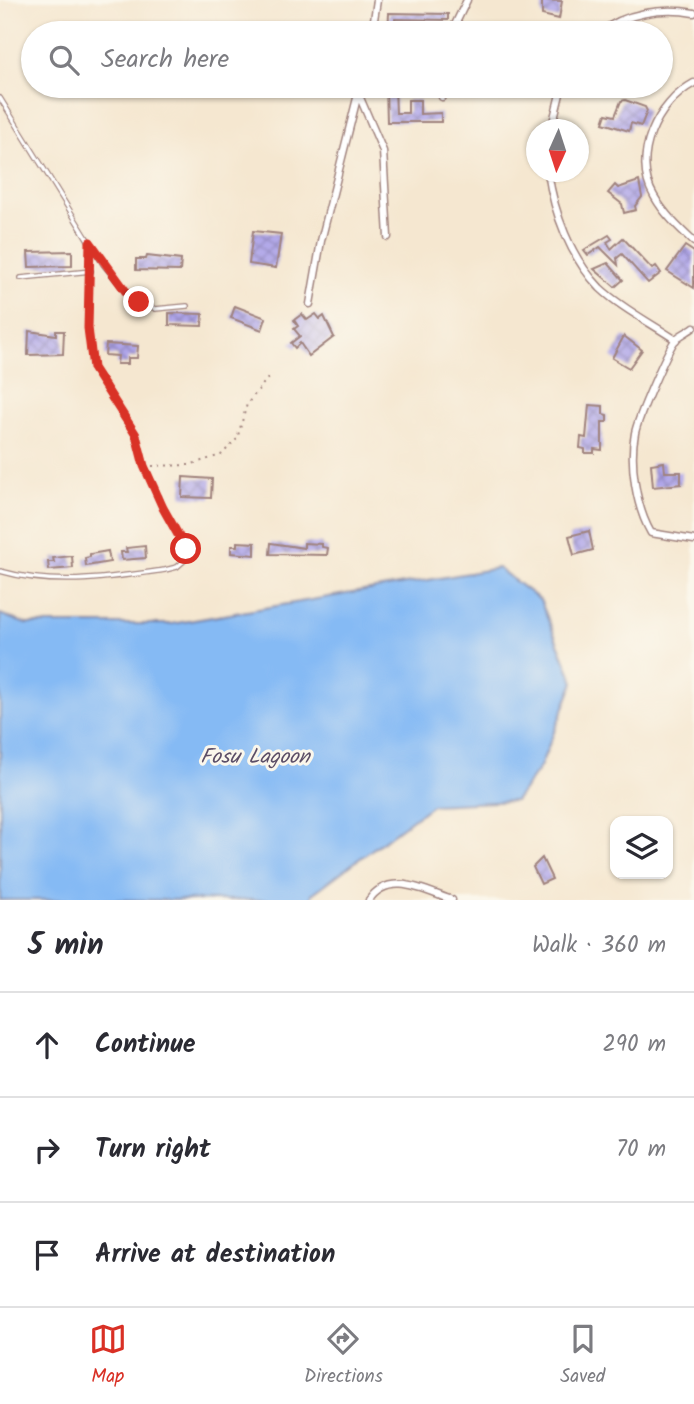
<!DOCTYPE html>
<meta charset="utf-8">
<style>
body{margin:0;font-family:Kalam,sans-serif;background:#f2f2f3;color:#2b2b33}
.controls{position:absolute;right:21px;bottom:21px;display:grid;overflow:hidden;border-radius:14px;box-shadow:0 2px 5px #0004}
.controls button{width:63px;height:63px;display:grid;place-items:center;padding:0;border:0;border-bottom:2px solid #e1e1e2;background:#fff;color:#2b2b33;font:35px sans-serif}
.compass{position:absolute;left:526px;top:119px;width:63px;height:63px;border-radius:50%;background:#fff;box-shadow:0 2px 5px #0004;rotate:183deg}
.stop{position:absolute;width:21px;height:21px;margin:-16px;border:5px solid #d93025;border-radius:50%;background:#fff}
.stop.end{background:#d93025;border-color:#fff;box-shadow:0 2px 7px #0008}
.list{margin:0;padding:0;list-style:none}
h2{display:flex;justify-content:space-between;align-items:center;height:91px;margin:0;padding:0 28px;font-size:30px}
h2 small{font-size:23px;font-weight:400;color:#7c7c81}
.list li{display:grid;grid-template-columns:46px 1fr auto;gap:21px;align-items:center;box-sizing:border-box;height:105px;padding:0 28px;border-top:2px solid #e1e1e2}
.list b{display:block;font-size:26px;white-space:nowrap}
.list em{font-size:23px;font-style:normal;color:#7c7c81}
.icon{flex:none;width:38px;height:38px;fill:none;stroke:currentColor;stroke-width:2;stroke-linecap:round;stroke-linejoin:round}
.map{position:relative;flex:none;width:694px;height:900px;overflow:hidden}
.search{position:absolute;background:#fff;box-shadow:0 2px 5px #0004;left:21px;right:21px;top:21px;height:77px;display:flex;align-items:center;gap:18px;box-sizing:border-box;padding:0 24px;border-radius:38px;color:#7c7c81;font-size:26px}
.sheet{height:406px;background:#fff}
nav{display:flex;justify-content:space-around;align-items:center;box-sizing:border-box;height:98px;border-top:2px solid #e1e1e2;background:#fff;font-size:19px;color:#7c7c81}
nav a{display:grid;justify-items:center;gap:4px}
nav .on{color:#d93025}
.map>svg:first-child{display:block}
</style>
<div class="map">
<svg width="694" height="900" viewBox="0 0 694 900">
<defs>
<pattern id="building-cross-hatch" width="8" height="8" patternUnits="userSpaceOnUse" patternTransform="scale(1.75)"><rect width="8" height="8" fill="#afa5e9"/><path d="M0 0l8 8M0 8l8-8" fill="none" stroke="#9086bd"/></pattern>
</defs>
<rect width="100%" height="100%" fill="#fbf7ec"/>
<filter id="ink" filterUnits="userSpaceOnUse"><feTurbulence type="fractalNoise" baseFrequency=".0143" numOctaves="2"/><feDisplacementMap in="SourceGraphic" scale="14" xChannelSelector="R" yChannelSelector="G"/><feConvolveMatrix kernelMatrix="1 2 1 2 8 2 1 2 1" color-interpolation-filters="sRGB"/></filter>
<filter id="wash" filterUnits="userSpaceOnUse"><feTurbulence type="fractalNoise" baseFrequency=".00686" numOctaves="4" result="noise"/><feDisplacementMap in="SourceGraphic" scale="28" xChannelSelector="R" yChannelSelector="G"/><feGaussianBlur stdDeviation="1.57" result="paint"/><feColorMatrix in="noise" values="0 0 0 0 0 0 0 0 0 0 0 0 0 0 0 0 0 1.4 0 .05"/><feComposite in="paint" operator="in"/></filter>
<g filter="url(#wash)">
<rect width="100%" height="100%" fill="#f5e7d0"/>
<path fill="#85baf4" stroke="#686c90" stroke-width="2" d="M498 568 540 600 574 682 540 767 515 801 432 805 312 894 311 900H0V614L26 624H171Z"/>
<g id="blocks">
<g fill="url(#building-cross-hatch)">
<path d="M542 0 562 1 559 19 542 15Z"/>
<path d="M389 13 448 14V20L395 19V33H388Z"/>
<path d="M386 86H395L396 113H408V100H420V114L441 113V122H387Z"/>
<path d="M625 100 645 107 647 111 641 126 631 123 629 131 603 123 606 114 615 116 621 101Z"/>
<path d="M639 181 642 197 635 206 636 210 624 213 622 204 608 193 615 185 618 188Z"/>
<path d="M253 231 281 234 276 268 249 264Z"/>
<path d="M609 235 612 239 607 242 611 249 623 238 652 269 656 266 661 273 648 283 622 254 617 258 618 265 600 247 588 255 584 250Z"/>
<path d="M685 246 694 252V288L667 271Z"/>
<path d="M72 251V266L29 267 28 252Z"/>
<path d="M147 256 181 260 180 271 136 270V259H146Z"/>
<path d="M608 263 623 280 615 287 594 269Z"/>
<path d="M235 306 266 318 262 330 231 318Z"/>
<path d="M169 313 203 314 202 326 169 325Z"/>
<path d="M302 314 307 320 316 314 320 319 324 316 334 337 309 356 300 343 295 348 291 343 300 336 294 329 298 326 294 320Z"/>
<path d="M29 331 56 335V331H64L63 354 28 355Z"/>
<path d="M624 336 642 350 629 368 612 358Z"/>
<path d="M106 344 138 346 137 358H128V364H117L118 356 105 355Z"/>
<path d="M589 405 603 406V414L607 415V422H602V450L594 449V453H585V449L580 448 581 437 586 438Z"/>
<path d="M664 462 665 472H681V484L653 487 651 464Z"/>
<path d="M183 477 212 479 211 498 182 497Z"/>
<path d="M589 531 593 550 574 555 569 536Z"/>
<path d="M237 542 255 543V555L231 553V546H237Z"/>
<path d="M271 543 304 548V543L322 544V547L328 548 327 555 270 554Z"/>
<path d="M145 546 146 558 122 560 121 552H127L126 548Z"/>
<path d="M108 551 110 562 86 566 85 558 90 557V554Z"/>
<path d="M72 556 73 568 49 570 48 562H54L53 558Z"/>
<path d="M542 858 552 879 541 884 533 867Z"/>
</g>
</g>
</g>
<g filter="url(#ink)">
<use href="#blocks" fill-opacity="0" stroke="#a0837e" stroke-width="2"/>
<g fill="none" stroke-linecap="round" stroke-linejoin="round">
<defs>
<g id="lane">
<path d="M0 98 103 264 127 293 155 309 187 306"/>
<path d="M21 278 91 271"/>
<path d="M0 571C56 587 108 578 165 570L177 567 185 560 186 549 163 508 144 465 136 435 93 368 88 328 90 242"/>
</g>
<g id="street">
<path d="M372 33 377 0"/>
<path d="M451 33 467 0"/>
<path d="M600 33C624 13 663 7 694 13"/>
<path d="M694 83C657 103 631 157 654 196 664 214 679 228 694 242"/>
<path d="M358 93 383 151 388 237"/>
<path d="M442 97 445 86"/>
<path d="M551 130 562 86"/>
<path d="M548 172C554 213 570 257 600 288 621 308 651 323 676 340"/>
<path d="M310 304 321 241 360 86"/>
<path d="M694 327C689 331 680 335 676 339 667 350 638 418 635 433 629 463 636 507 651 533L694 540"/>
<path d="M369 900C389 870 425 891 452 900"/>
</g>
</defs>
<use href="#lane" stroke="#a0837e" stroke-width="6"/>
<use href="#street" stroke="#a0837e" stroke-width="9"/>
<path stroke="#a0837e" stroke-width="2" stroke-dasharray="2 5" stroke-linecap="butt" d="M152 466 189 465 221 455 237 439 247 404 268 378"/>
<use href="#lane" stroke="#fff" stroke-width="3.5"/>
<use href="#street" stroke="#fff" stroke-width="6"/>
</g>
</g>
<g fill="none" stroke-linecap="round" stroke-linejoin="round" filter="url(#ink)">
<path stroke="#d93025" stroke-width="9" d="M139 302 127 293 90 242 88 328 93 368 136 435 144 466 163 508 186 549"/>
</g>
<g text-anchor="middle" stroke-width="6" stroke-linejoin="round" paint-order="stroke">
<g font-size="21" font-style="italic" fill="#5c4e67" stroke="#fbf7ec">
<text x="255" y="763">Fosu Lagoon</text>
</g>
</g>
</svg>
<div class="controls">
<button><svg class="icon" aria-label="layers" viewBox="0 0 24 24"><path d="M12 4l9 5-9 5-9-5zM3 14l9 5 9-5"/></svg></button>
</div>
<svg class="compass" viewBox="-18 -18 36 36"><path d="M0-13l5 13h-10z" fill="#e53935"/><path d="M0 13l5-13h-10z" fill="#7c7c81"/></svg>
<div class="stop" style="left:186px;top:549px"></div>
<div class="stop end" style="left:139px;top:302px"></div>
<div class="search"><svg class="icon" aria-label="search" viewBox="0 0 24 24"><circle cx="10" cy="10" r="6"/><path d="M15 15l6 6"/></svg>Search here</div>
</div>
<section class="sheet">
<h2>5 min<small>Walk · 360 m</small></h2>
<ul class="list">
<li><svg class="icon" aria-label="ahead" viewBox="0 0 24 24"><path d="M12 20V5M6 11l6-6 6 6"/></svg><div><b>Continue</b></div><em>290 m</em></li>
<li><svg class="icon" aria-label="right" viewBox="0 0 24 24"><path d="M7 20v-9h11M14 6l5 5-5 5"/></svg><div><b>Turn right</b></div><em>70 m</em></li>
<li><svg class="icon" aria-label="arrive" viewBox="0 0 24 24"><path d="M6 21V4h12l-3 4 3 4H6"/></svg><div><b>Arrive at destination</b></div></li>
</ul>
</section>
<nav>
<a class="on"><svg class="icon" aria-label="map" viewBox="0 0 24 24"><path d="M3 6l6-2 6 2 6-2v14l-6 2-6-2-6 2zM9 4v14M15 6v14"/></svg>Map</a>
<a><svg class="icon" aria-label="directions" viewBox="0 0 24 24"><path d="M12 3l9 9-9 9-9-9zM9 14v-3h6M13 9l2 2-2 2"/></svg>Directions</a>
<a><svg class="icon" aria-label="saved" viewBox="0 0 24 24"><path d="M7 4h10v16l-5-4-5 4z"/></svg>Saved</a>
</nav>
